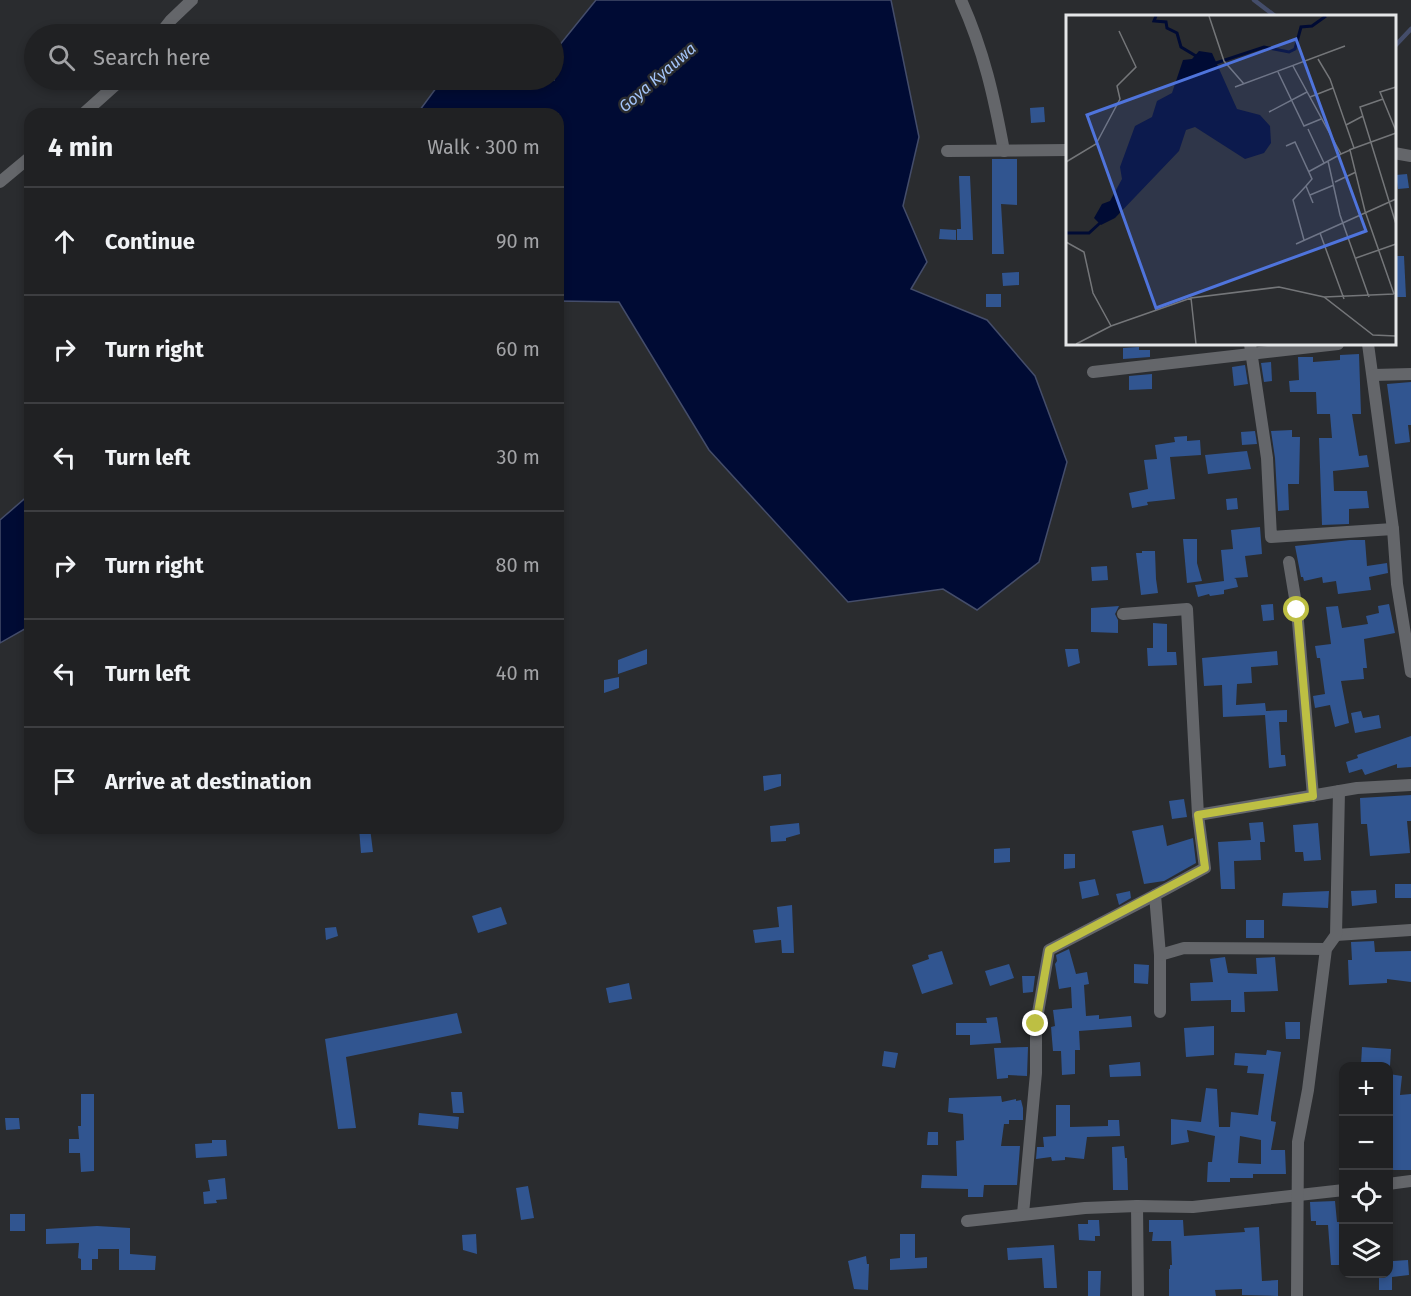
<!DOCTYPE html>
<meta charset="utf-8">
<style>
body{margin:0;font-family:"Fira Sans",sans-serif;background:#28292b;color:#f1f3f6}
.controls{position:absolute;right:18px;bottom:18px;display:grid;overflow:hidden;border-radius:12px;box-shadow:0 3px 9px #0003}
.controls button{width:54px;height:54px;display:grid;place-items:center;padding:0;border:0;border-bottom:2px solid #3d3e41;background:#202123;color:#f1f3f6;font:30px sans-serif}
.stop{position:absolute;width:18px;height:18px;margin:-14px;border:4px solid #bdbf43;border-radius:50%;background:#fff}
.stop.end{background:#bdbf43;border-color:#fff;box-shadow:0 2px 6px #0008}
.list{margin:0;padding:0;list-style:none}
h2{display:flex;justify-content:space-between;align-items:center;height:78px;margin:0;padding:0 24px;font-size:26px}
h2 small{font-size:20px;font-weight:400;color:#a2a3a6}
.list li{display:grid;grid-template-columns:39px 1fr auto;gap:18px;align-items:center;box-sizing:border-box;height:108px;padding:0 24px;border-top:2px solid #3d3e41}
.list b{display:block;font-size:22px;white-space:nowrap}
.list em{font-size:20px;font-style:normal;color:#a2a3a6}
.icon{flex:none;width:33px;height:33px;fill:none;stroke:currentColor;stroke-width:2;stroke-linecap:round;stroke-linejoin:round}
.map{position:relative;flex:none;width:1411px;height:1296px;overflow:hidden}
.search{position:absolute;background:#202123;box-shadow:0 3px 9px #0003;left:24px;top:24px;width:540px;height:66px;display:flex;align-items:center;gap:15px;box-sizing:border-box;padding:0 21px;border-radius:33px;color:#a2a3a6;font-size:22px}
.panel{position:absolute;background:#202123;box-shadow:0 3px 9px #0003;left:24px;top:108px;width:540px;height:726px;border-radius:18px}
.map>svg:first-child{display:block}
</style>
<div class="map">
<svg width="1411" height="1296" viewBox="0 0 1411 1296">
<rect width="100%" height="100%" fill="#2a2c2f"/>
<g fill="#000b34" stroke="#444d6a" stroke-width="1.5">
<path d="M596 0H891L919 137 903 206 927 262 911 289 987 320 1035 376 1067 462 1039 562 977 610 943 589 848 602 709 450 619 302 560 301 558 303V114H417L442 80H554V52Z"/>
<path d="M30 494V626L0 643V520Z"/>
</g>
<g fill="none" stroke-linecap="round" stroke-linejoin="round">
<g stroke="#444d6a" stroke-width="4.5">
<path d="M1254 0 1275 16"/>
<path d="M1394 47 1411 29"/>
</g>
</g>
<g fill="#315590" fill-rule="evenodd">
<path d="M1044 107 1045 122 1031 123 1030 108Z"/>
<path d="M992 159H1017V205L1001 204 1004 254H992Z"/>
<path d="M1407 174 1409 188 1398 189 1396 175Z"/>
<path d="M959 176H970L973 240H957V229H961Z"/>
<path d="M940 229 956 230V240L939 239Z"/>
<path d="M1395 256H1404L1406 297H1395Z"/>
<path d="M1019 272V285L1003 286 1002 273Z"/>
<rect x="986" y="294" width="15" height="13"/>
<path d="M1139 347V350H1150V357L1123 359V348Z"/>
<path d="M1359 354 1361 414H1352L1359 456 1367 455 1369 467 1333 471 1334 491H1367L1369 508 1349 509V524L1322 525 1319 438H1332L1330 414H1317L1316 392H1290L1289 381 1299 380 1298 357H1313V362L1340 360V355Z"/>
<path d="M1271 362 1272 381 1264 382 1261 363Z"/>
<path d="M1245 365 1248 384 1234 386 1232 367Z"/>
<path d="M1152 374V389L1129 390V376Z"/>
<path d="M1411 382V425H1408L1410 442 1395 444 1387 384Z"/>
<path d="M1292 430V437H1300L1299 484H1288L1289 510 1278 511 1275 458 1271 431Z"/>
<path d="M1255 431 1257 444 1242 445 1241 432Z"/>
<path d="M1187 436V441L1200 440 1201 455 1170 457 1175 499 1147 502 1148 505 1132 508 1129 493 1148 489 1144 460 1157 459 1155 445 1175 442 1174 437Z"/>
<path d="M1247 451 1251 469 1208 474 1205 455Z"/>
<path d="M1237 498 1238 509 1227 510 1226 499Z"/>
<path d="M1260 527 1262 554 1245 556 1248 577 1234 578 1236 579 1238 587 1224 590V594L1210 596 1209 594 1198 597 1195 585 1224 581 1221 550 1233 549 1231 530Z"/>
<path d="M1183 539H1197V563L1202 581 1187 583Z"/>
<path d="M1350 540H1365L1367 566 1387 563 1388 573 1369 577 1371 590 1338 594 1336 581 1323 583 1322 577 1304 581 1303 577H1301L1295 546Z"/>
<path d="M1142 551H1155L1156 579 1158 593 1141 595 1136 553H1142Z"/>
<path d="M1107 566 1108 580 1092 581 1091 567Z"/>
<path d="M1273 604 1274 620 1263 621 1261 605Z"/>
<path d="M1389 604 1395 633 1364 639 1367 668H1363L1364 679 1341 681 1349 723 1335 727 1330 705 1315 708 1313 696 1325 694 1320 658H1317L1315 646 1331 644 1326 607 1338 606 1342 628 1368 624 1366 616 1379 613 1378 606Z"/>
<path d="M1119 606 1115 614 1118 620V633L1091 632V608Z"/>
<path d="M1153 623 1167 624V652H1176L1177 665 1148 666 1147 648H1153Z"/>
<path d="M647 649V664L618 674V660Z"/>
<path d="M1065 649H1078L1080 663 1068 667Z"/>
<path d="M1277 651 1278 665 1251 667 1252 683 1237 684 1236 705 1265 703 1266 711 1287 710V722H1279L1281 755H1285L1286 766 1269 768 1265 715 1223 717 1222 685 1204 686 1202 658Z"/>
<path d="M619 677V688L604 693V680Z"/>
<path d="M1361 711 1363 718 1379 715 1381 728 1355 733 1351 713Z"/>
<path d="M1411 736V767L1397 768V764L1365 775 1362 769 1349 773 1346 762 1358 758 1357 755Z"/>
<path d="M781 774V786L764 791 763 776Z"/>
<path d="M1411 795V821H1407L1410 853 1370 856 1367 824H1361L1360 798Z"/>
<path d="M1184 799 1187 817 1172 819 1169 801Z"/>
<path d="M1263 822 1265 842H1260L1261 860 1234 861 1235 889H1221L1218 842 1251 840 1249 823Z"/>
<path d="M799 823 800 834 786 838V841L771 842 770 826Z"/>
<path d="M1318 823 1321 860 1304 861 1303 852H1295L1293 825Z"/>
<path d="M1163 825 1167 846 1193 838 1196 863 1164 881 1144 884 1132 831Z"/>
<path d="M359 828H370L373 852 361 853Z"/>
<path d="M1010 848V862L994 863V849Z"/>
<path d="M1064 854H1075V868L1064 869Z"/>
<path d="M1095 879 1099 895 1082 899 1079 882Z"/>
<rect x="1395" y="884" width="16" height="14"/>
<path d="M1376 890 1377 903 1352 906 1351 891Z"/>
<path d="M1130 891 1131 898 1119 905 1116 894Z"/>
<path d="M1329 891 1328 908 1282 906 1283 893Z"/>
<path d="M792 905 794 953H782L781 940 755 943 753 930 779 927 777 907Z"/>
<path d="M501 907 507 924 478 933 472 916Z"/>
<rect x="1246" y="920" width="18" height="18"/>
<path d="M336 927 338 936 326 940 325 928Z"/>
<path d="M1374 941 1375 952 1411 951V982L1387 979V983L1349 985 1348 960H1352L1351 942Z"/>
<path d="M1069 949 1076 974 1087 972 1089 984 1084 985 1086 1016 1099 1015V1019L1131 1016 1132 1027 1079 1031 1080 1050H1075V1074L1062 1075 1061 1051H1053L1051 1027 1055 1026 1053 1010 1072 1008 1071 987 1059 989 1055 964 1057 961 1056 955Z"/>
<path d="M942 951 953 984 922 994 912 965 929 959 928 955Z"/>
<path d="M1225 957 1228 973 1257 974 1256 958 1275 957 1278 991 1244 992 1245 1012H1231V1000L1191 1001 1190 983 1213 982 1210 959Z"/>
<path d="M1009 964 1014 978 990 986 985 971Z"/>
<path d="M1134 964 1149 965 1148 984 1134 983Z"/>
<path d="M1022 976H1035L1033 992 1023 993Z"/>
<path d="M629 983 632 999 609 1003 606 988Z"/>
<path d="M457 1013 462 1033 346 1057 356 1128 338 1129 325 1039Z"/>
<path d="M997 1017 1001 1043 970 1045V1035H956V1023H987L986 1018Z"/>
<path d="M1285 1022H1300V1039H1286Z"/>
<path d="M1214 1026V1055L1186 1057 1184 1028Z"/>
<path d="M1028 1047 1027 1076 1008 1075V1078L997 1079 994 1048Z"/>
<path d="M1362 1047 1391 1049 1390 1066 1361 1065Z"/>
<path d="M1267 1050 1281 1052 1271 1117V1121L1276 1122 1271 1150H1285L1286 1174H1253V1178H1230V1182H1207L1208 1162H1212L1215 1136 1187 1130 1189 1142 1171 1145V1119L1201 1122 1206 1088 1217 1089 1219 1127H1230L1231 1112 1258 1115 1264 1074 1247 1073 1248 1066 1234 1065 1235 1053 1266 1055ZM1240 1136 1261 1140V1164L1238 1163Z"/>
<path d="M884 1051 898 1053 895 1068 882 1066Z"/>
<path d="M1140 1062 1141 1076 1110 1077 1109 1065Z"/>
<path d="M1389 1074 1402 1076 1400 1095 1411 1094V1170H1392L1389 1124Z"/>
<path d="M451 1092H462L464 1113H453Z"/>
<path d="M81 1094H94V1171L81 1172 80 1153H69V1139H79L78 1126H81Z"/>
<path d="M1001 1096 1002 1102 1016 1099V1101L1021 1100 1023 1108V1120H1009V1124H1004L1001 1146H1020L1017 1185H984L983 1197H968V1189L921 1188 922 1175 957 1176 956 1141 964 1140 963 1114 948 1112 949 1098Z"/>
<path d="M1056 1105H1070V1127L1108 1126V1120H1119L1120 1136 1087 1137 1084 1159 1065 1157V1160L1052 1161 1051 1157 1036 1159 1037 1147H1044L1043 1137 1056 1136Z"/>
<path d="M419 1113 459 1117 458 1129 418 1125Z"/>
<path d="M5 1118H19L20 1129 6 1130Z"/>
<path d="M928 1132H938V1145H927Z"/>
<path d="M212 1140H226L227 1156 196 1158 195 1144 212 1143Z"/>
<path d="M1124 1146 1125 1158H1127L1128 1190H1113L1112 1147Z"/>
<path d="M225 1178 227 1199 216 1200 217 1203 204 1204 203 1192 210 1191 208 1180Z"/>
<path d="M528 1186 534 1218 521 1220 516 1188Z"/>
<path d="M1335 1201 1337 1222H1342L1344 1265H1331L1328 1225H1316V1221H1311L1310 1202Z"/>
<rect x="10" y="1214" width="15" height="17"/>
<path d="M1088 1220H1099L1100 1236H1095V1241L1079 1240 1078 1224H1088Z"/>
<path d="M1149 1220H1183L1184 1236 1245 1232 1244 1228 1259 1227 1262 1281 1278 1280V1296L1242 1295V1289L1215 1290 1216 1296H1169V1269H1170V1265H1172L1171 1241H1152L1153 1232H1149Z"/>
<path d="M97 1226 130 1228V1254L156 1256 155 1270H119V1249H98V1259H92V1270H81V1259L78 1258 79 1243 46 1244V1229Z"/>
<path d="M476 1234 477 1254 463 1250 462 1235Z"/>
<path d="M900 1234H915V1258L927 1257V1268L890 1270V1259L900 1258Z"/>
<path d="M1054 1245 1057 1288H1044L1042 1258 1008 1260 1007 1248Z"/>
<path d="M866 1256 867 1264H869L868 1290 854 1289 848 1261Z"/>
<path d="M1408 1260 1409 1275 1392 1277V1290H1379V1274H1389V1265H1393V1261Z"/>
<path d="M1088 1271H1101L1100 1296H1088Z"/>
</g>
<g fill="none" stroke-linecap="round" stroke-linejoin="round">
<g stroke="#64666a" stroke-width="12">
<path d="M961 0C984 51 994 97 1004 151"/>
<path d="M160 34 171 20 192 0"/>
<path d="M83 114 121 80"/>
<path d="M947 151 1068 150"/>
<path d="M1394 153 1411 156"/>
<path d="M0 182 30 157"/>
<path d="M1250 344 1267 458 1271 537 1393 529"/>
<path d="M1368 344 1393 529 1397 584 1411 672"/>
<path d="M1093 372 1338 344"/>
<path d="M1374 375 1411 374"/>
<path d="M1289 562 1297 610 1313 796"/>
<path d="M1123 614 1187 609 1198 815 1205 868 1155 895 1160 955V1012"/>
<path d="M1198 815 1357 788 1411 785"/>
<path d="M1336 935 1411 930"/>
<path d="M1160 955 1184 948 1326 949"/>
<path d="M1388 1184 1411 1181"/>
<path d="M1137 1206 1138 1296"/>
<path d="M1023 1214 1036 1073V1024L1049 950 1155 895"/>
<path d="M967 1221 1085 1208 1137 1206 1193 1207 1344 1190"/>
<path d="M1297 1296 1298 1142 1308 1090 1326 949 1336 935 1339 791"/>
</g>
</g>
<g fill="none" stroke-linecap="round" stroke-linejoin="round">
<path stroke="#bdbf43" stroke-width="8" d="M1036 1024 1049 950 1205 868 1198 815 1313 796 1297 610"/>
</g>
<g text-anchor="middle" stroke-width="5" stroke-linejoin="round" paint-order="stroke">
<g font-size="16" font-style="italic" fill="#a4c4f8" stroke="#2a2c2f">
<text transform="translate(657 77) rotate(-41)" y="6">Goya Kyauwa</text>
</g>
</g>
<g transform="translate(1066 15)">
<rect width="330" height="330" fill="#2a2c2f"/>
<path d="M133 36 146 38 171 94 194 100 204 111 205 128 198 138 179 144 129 112 120 115 113 136 49 203 35 210 28 203 36 189 44 186 56 164 54 152 69 111 86 102 91 86 106 78 117 45 126 44Z" fill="#000b34"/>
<path fill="none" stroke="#000b34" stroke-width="3" d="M90 1 88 6 100 7 101 13 111 18 115 32 130 41M150 48 198 32 223 37 229 34 235 12 246 11 260 1M0 218H23L34 208"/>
<path fill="none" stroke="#747679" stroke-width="1.5" d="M143 1 158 46 178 69M252 44 264 64 288 133M227 51 275 139 284 135 299 196 328 279M212 57 238 111 255 104M169 72 279 31M330 72 314 77 330 116M244 82 267 73M317 84 294 92 330 209M203 97 241 77M280 110 297 101M242 114 258 148M220 131 229 127 246 164 240 171 247 188M283 135 330 118M262 146 274 200 303 282M0 147 30 129 54 84 51 71 70 52 53 16M242 157 275 139M269 167 290 157M244 180 268 170M254 218 278 284M238 225 227 185 240 171M0 227 18 237 27 278 45 311M230 229 330 184M290 243 330 229M258 282 328 279M10 329 45 311 125 283M130 329 125 283 213 272 258 282 307 320 330 321"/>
<path fill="#4f74dc" fill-opacity="0.15" stroke="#4f74dc" stroke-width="3" d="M230 24 300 216 90 293 21 100Z"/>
<rect width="330" height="330" fill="none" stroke="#e4e6e8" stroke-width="3"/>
</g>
</svg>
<div class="controls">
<button>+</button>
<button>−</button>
<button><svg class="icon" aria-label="locate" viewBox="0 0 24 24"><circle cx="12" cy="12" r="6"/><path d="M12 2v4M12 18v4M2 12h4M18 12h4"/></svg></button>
<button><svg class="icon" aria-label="layers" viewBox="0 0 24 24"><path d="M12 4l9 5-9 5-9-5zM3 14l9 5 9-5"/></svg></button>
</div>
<div class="stop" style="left:1297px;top:610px"></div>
<div class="stop end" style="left:1036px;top:1024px"></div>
<div class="search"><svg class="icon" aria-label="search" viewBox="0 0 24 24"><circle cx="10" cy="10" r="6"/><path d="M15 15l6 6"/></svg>Search here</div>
<section class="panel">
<h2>4 min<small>Walk · 300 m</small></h2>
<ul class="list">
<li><svg class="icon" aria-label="ahead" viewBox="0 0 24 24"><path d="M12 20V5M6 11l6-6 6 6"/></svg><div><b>Continue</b></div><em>90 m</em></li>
<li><svg class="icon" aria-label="right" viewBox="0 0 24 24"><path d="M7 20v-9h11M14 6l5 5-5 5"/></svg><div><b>Turn right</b></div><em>60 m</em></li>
<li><svg class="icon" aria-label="left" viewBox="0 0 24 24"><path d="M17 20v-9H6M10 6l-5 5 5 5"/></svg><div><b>Turn left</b></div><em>30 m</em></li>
<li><svg class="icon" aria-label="right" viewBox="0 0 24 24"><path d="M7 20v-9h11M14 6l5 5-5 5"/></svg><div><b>Turn right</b></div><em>80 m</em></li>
<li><svg class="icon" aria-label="left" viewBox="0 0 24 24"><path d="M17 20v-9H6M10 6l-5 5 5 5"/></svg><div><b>Turn left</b></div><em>40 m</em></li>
<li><svg class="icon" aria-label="arrive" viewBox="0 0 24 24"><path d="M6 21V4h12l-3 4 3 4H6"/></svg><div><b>Arrive at destination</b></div></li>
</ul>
</section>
</div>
